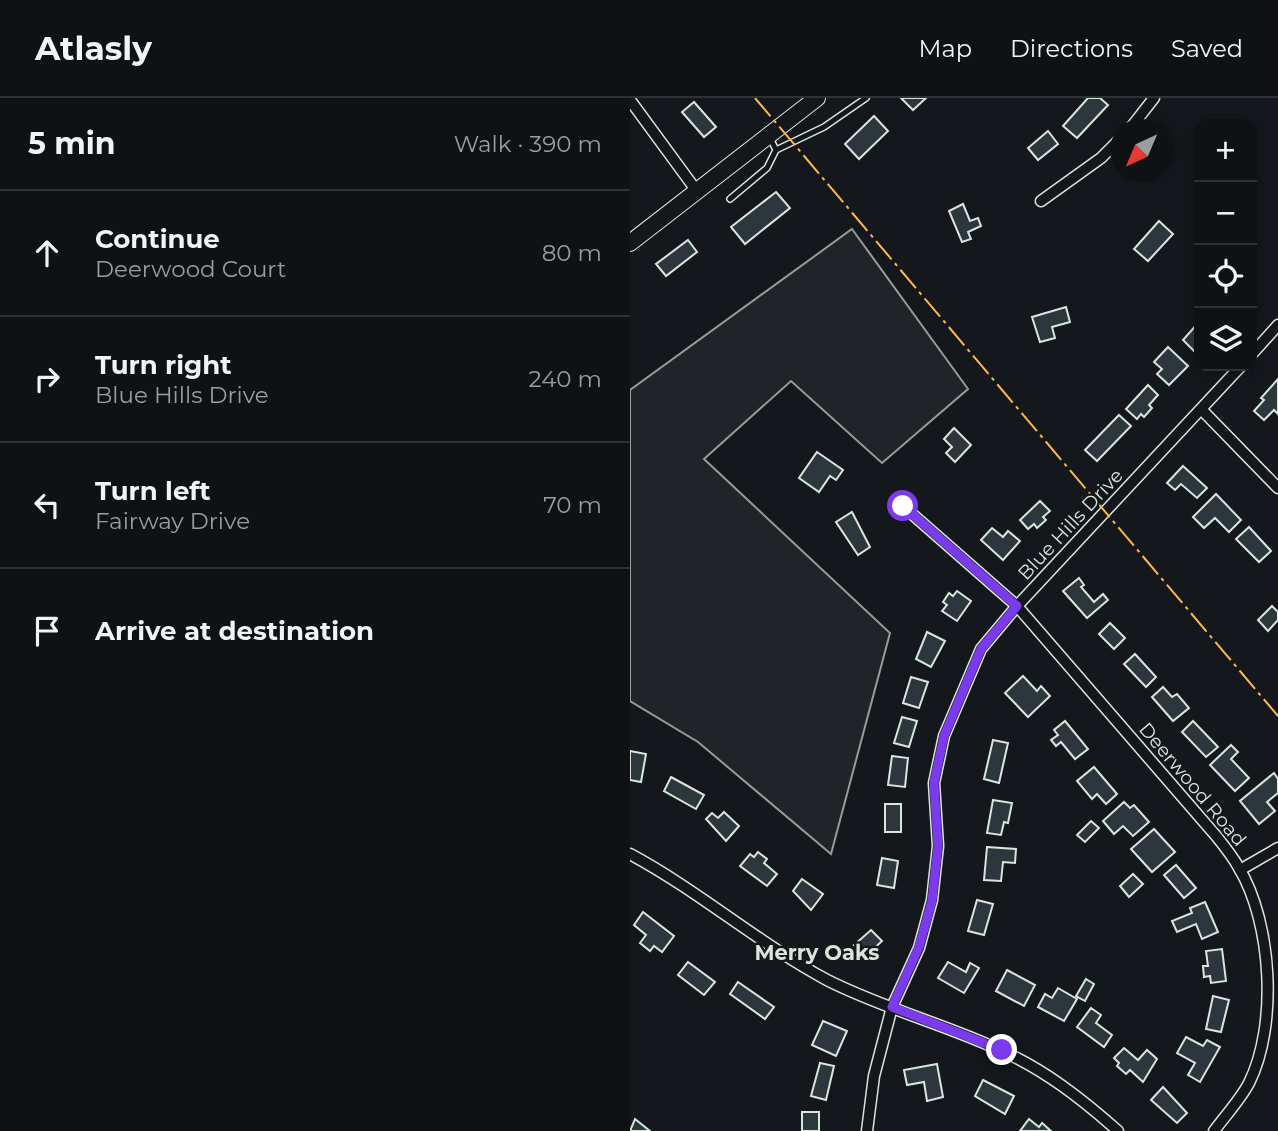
<!DOCTYPE html>
<meta charset="utf-8">
<style>
body{margin:0;font-family:Montserrat,sans-serif;background:#1d2022;color:#f1f3f6}
.controls{position:absolute;right:21px;top:21px;display:grid;overflow:hidden;border-radius:14px;box-shadow:0 4px 10px #0003}
.controls button{width:63px;height:63px;display:grid;place-items:center;padding:0;border:0;border-bottom:2px solid #2f3234;background:#0f1215;color:#f1f3f6;font:35px sans-serif}
.compass{position:absolute;left:480px;top:21px;width:63px;height:63px;border-radius:50%;background:#0f1215;box-shadow:0 4px 10px #0003;rotate:224deg}
.stop{position:absolute;width:21px;height:21px;margin:-16px;border:5px solid #7c3aed;border-radius:50%;background:#fff}
.stop.end{background:#7c3aed;border-color:#fff;box-shadow:0 2px 7px #0008}
.list{margin:0;padding:0;list-style:none}
h2{display:flex;justify-content:space-between;align-items:center;height:91px;margin:0;padding:0 28px;font-size:30px}
h2 small{font-size:23px;font-weight:400;color:#9b9ea0}
.list li{display:grid;grid-template-columns:46px 1fr auto;gap:21px;align-items:center;box-sizing:border-box;height:126px;padding:0 28px;border-top:2px solid #2f3234}
.list b{display:block;font-size:26px;white-space:nowrap}
.list p{margin:0;font-size:23px;white-space:nowrap;color:#9b9ea0}
.list em{font-size:23px;font-style:normal;color:#9b9ea0}
.icon{flex:none;width:38px;height:38px;fill:none;stroke:currentColor;stroke-width:2;stroke-linecap:round;stroke-linejoin:round}
.map{position:relative;flex:none;width:648px;height:1033px;overflow:hidden}
header{display:flex;align-items:center;gap:42px;box-sizing:border-box;height:98px;padding:0 35px;background:#0f1215;border-bottom:2px solid #2f3234}
header strong{font-size:33px}
nav{display:flex;gap:38px;margin-inline-start:auto;font-size:24px}
main{display:flex}
aside{flex:1;background:#0f1215}
.map>svg:first-child{display:block}
</style>
<header>
<strong>Atlasly</strong>
<nav><a>Map</a><a>Directions</a><a>Saved</a></nav>
</header>
<main>
<aside>
<h2>5 min<small>Walk · 390 m</small></h2>
<ul class="list">
<li><svg class="icon" aria-label="ahead" viewBox="0 0 24 24"><path d="M12 20V5M6 11l6-6 6 6"/></svg><div><b>Continue</b><p>Deerwood Court</p></div><em>80 m</em></li>
<li><svg class="icon" aria-label="right" viewBox="0 0 24 24"><path d="M7 20v-9h11M14 6l5 5-5 5"/></svg><div><b>Turn right</b><p>Blue Hills Drive</p></div><em>240 m</em></li>
<li><svg class="icon" aria-label="left" viewBox="0 0 24 24"><path d="M17 20v-9H6M10 6l-5 5 5 5"/></svg><div><b>Turn left</b><p>Fairway Drive</p></div><em>70 m</em></li>
<li><svg class="icon" aria-label="arrive" viewBox="0 0 24 24"><path d="M6 21V4h12l-3 4 3 4H6"/></svg><div><b>Arrive at destination</b></div></li>
</ul>
</aside>
<div class="map">
<svg width="648" height="1033" viewBox="0 0 648 1033">
<rect width="100%" height="100%" fill="#14181c"/>
<path fill="#202428" stroke="#939e99" stroke-width="2" d="M222 131 338 291 252 365 161 283 74 361 260 535 201 756 68 644 0 603V292Z"/>
<g fill="#2c363c" stroke="#d8e6dc" stroke-width="2">
<path d="M271 0H296L283 12Z"/>
<path d="M458 0H470L478 7 447 40 433 28Z"/>
<path d="M64 4 86 29 74 39 52 14Z"/>
<path d="M244 18 258 33 229 61 215 46Z"/>
<path d="M418 33 428 46 408 62 398 50Z"/>
<path d="M146 94 160 110 115 146 101 129Z"/>
<path d="M333 106 340 123 348 120 351 128 338 134 341 141 332 144 319 113Z"/>
<path d="M529 123 543 136 518 163 504 151Z"/>
<path d="M58 142 67 154 36 178 26 166Z"/>
<path d="M436 209 440 224 422 229 425 240 410 244 402 219Z"/>
<path d="M569 224V252L566 255 553 242Z"/>
<path d="M538 249 558 268 539 287 527 276 532 271 524 264Z"/>
<path d="M648 281V316L644 312 634 322 624 313 634 302 631 300Z"/>
<path d="M518 287 528 297 519 307 522 310 514 319 511 316 507 321 496 311Z"/>
<path d="M489 317 501 328 467 363 455 352Z"/>
<path d="M324 330 341 347 325 364 316 355 322 349 314 341Z"/>
<path d="M187 354 213 372 206 382 200 378 189 394 169 380Z"/>
<path d="M553 368 577 390 567 400 551 386 545 392 537 385Z"/>
<path d="M586 396 611 422 599 434 585 420 574 430 563 419Z"/>
<path d="M410 403 420 413 413 419 416 422 407 430 404 426 398 431 390 422Z"/>
<path d="M222 414 240 449 228 457 206 424Z"/>
<path d="M619 429 641 453 629 464 606 441Z"/>
<path d="M362 430 373 439 378 433 390 443 373 462 351 442Z"/>
<path d="M449 480 454 487 451 489 464 504 473 496 478 502 457 520 433 493Z"/>
<path d="M327 493 341 503 327 523 312 513 317 507 313 504 319 495 323 498Z"/>
<path d="M642 508 648 514V522L638 533 628 522Z"/>
<path d="M480 525 495 540 484 551 469 536Z"/>
<path d="M297 534 315 543 301 569 286 561Z"/>
<path d="M505 556 526 579 516 589 494 566Z"/>
<path d="M393 578 407 593 411 588 420 598 398 619 375 595Z"/>
<path d="M281 579 298 584 289 610 273 605Z"/>
<path d="M533 589 542 599 547 596 559 610 543 623 522 599Z"/>
<path d="M272 619 287 623 279 649 264 645Z"/>
<path d="M435 623 458 651 445 661 431 644 426 648 421 642 428 637 424 632Z"/>
<path d="M563 623 588 649 576 659 552 634Z"/>
<path d="M363 642 378 645 369 685 354 681Z"/>
<path d="M601 647 608 654 601 661 619 680 605 693 580 667Z"/>
<path d="M0 653 16 656 11 684 0 682Z"/>
<path d="M262 658 278 660 275 689 258 687Z"/>
<path d="M464 669 487 696 476 706 467 696 462 701 447 683Z"/>
<path d="M644 675 648 681V695L637 704 645 713 629 726 610 703Z"/>
<path d="M41 679 74 697 66 711 34 693Z"/>
<path d="M363 702 382 705 378 725 374 724 371 737 357 735Z"/>
<path d="M494 704 500 710 504 707 519 724 503 738 493 728 484 736 473 723Z"/>
<rect x="255" y="706" width="16" height="28"/>
<path d="M94 714 109 728 96 743 76 721 82 715 88 720Z"/>
<path d="M461 723 469 730 455 744 447 737Z"/>
<path d="M524 731 545 754 522 774 501 751Z"/>
<path d="M357 749 386 751 385 765 373 764 371 783 354 782Z"/>
<path d="M128 754 137 761 134 765 147 776 137 788 110 768 120 756 124 759Z"/>
<path d="M252 760 268 763 264 790 247 787Z"/>
<path d="M546 767 566 790 554 800 534 777Z"/>
<path d="M503 776 513 786 499 799 490 788Z"/>
<path d="M172 781 193 796 181 812 163 793Z"/>
<path d="M347 802 363 806 354 837 338 833Z"/>
<path d="M575 804 588 834 572 841 566 826 547 834 542 823 562 815 560 810Z"/>
<path d="M13 814 44 838 32 854 24 848 20 853 10 845 16 837 4 827Z"/>
<path d="M241 832 252 843 235 859 224 847Z"/>
<path d="M592 851 596 883 581 885 580 878 574 879 573 868H578L576 853Z"/>
<path d="M58 864 85 884 74 897 48 877Z"/>
<path d="M318 864 336 874 340 865 349 870 334 895 308 880Z"/>
<path d="M377 872 405 887 394 908 366 893Z"/>
<path d="M456 881 464 886 455 903 446 898Z"/>
<path d="M108 884 144 909 135 921 100 896Z"/>
<path d="M428 890 447 901 434 923 408 909 415 896 422 900Z"/>
<path d="M583 898 599 902 591 934 576 931Z"/>
<path d="M461 910 471 917 466 925 482 937 474 949 447 929Z"/>
<path d="M193 923 217 933 206 958 182 947Z"/>
<path d="M556 939 573 948 577 942 590 949 570 984 558 977 565 965 547 955Z"/>
<path d="M494 950 508 962 517 952 527 961 513 984 500 972 496 976 487 968 489 965 484 960Z"/>
<path d="M190 965 204 968 196 1002 181 998Z"/>
<path d="M307 966 313 999 297 1003 294 984 277 987 274 972Z"/>
<path d="M353 982 384 998 375 1016 345 998Z"/>
<path d="M533 989 557 1015 547 1025 521 1002Z"/>
<rect x="172" y="1014" width="17" height="19"/>
<path d="M5 1021 20 1033H0Z"/>
<path d="M399 1021 409 1029 412 1025 421 1033H390Z"/>
</g>
<g fill="none" stroke-linecap="round" stroke-linejoin="round">
<defs>
<g id="lane">
<path d="M146 52 194 29 236 0"/>
<path d="M100 101 137 70 146 52 140 40"/>
</g>
<g id="street">
<path d="M0 2 66 92"/>
<path d="M499 32 524 0"/>
<path d="M411 103 471 60 491 40"/>
<path d="M622 256 648 227"/>
<path d="M572 312 648 390"/>
<path d="M273 408 387 508 587 739C595 749 603 759 609 770 642 825 648 927 619 985 610 1002 595 1018 584 1033"/>
<path d="M0 756C69 793 128 845 197 882 252 910 314 926 370 952 415 972 452 1001 488 1033"/>
<path d="M610 772 648 750"/>
<path d="M237 1033 244 978 262 909 289 850 302 802 308 748 304 685 314 638 351 551 387 508 611 268"/>
</g>
<path id="secondary" d="M0 145 187 0"/>
</defs>
<use href="#lane" stroke="#d8e6dc" stroke-width="8"/>
<use href="#street" stroke="#d8e6dc" stroke-width="13"/>
<use href="#secondary" stroke="#d8e6dc" stroke-width="18"/>
<use href="#lane" stroke="#14181c" stroke-width="5"/>
<use href="#street" stroke="#14181c" stroke-width="10"/>
<use href="#secondary" stroke="#14181c" stroke-width="16"/>
<path stroke="#ffb74d" stroke-width="2" stroke-dasharray="24 5 3.5 5" stroke-linecap="butt" d="M125 0 648 618"/>
</g>
<g fill="none" stroke-linecap="round" stroke-linejoin="round">
<path stroke="#7c3aed" stroke-width="9" d="M273 408 387 508 351 551 314 638 304 685 308 748 302 803 289 849 262 909 372 952"/>
</g>
<g text-anchor="middle" stroke-width="5" stroke-linejoin="round" paint-order="stroke">
<g font-size="19" fill="#d8e6dc" stroke="#14181c">
<text transform="translate(440 426) rotate(-47)" y="7">Blue Hills Drive</text>
<text transform="translate(563 686) rotate(50)" y="7">Deerwood Road</text>
</g>
<g font-size="21" font-weight="bold" fill="#d8e6dc" stroke="#14181c">
<text x="187" y="862">Merry Oaks</text>
</g>
</g>
</svg>
<div class="controls">
<button>+</button>
<button>−</button>
<button><svg class="icon" aria-label="locate" viewBox="0 0 24 24"><circle cx="12" cy="12" r="6"/><path d="M12 2v4M12 18v4M2 12h4M18 12h4"/></svg></button>
<button><svg class="icon" aria-label="layers" viewBox="0 0 24 24"><path d="M12 4l9 5-9 5-9-5zM3 14l9 5 9-5"/></svg></button>
</div>
<svg class="compass" viewBox="-18 -18 36 36"><path d="M0-13l5 13h-10z" fill="#e53935"/><path d="M0 13l5-13h-10z" fill="#9b9ea0"/></svg>
<div class="stop" style="left:273px;top:408px"></div>
<div class="stop end" style="left:372px;top:952px"></div>
</div>
</main>
